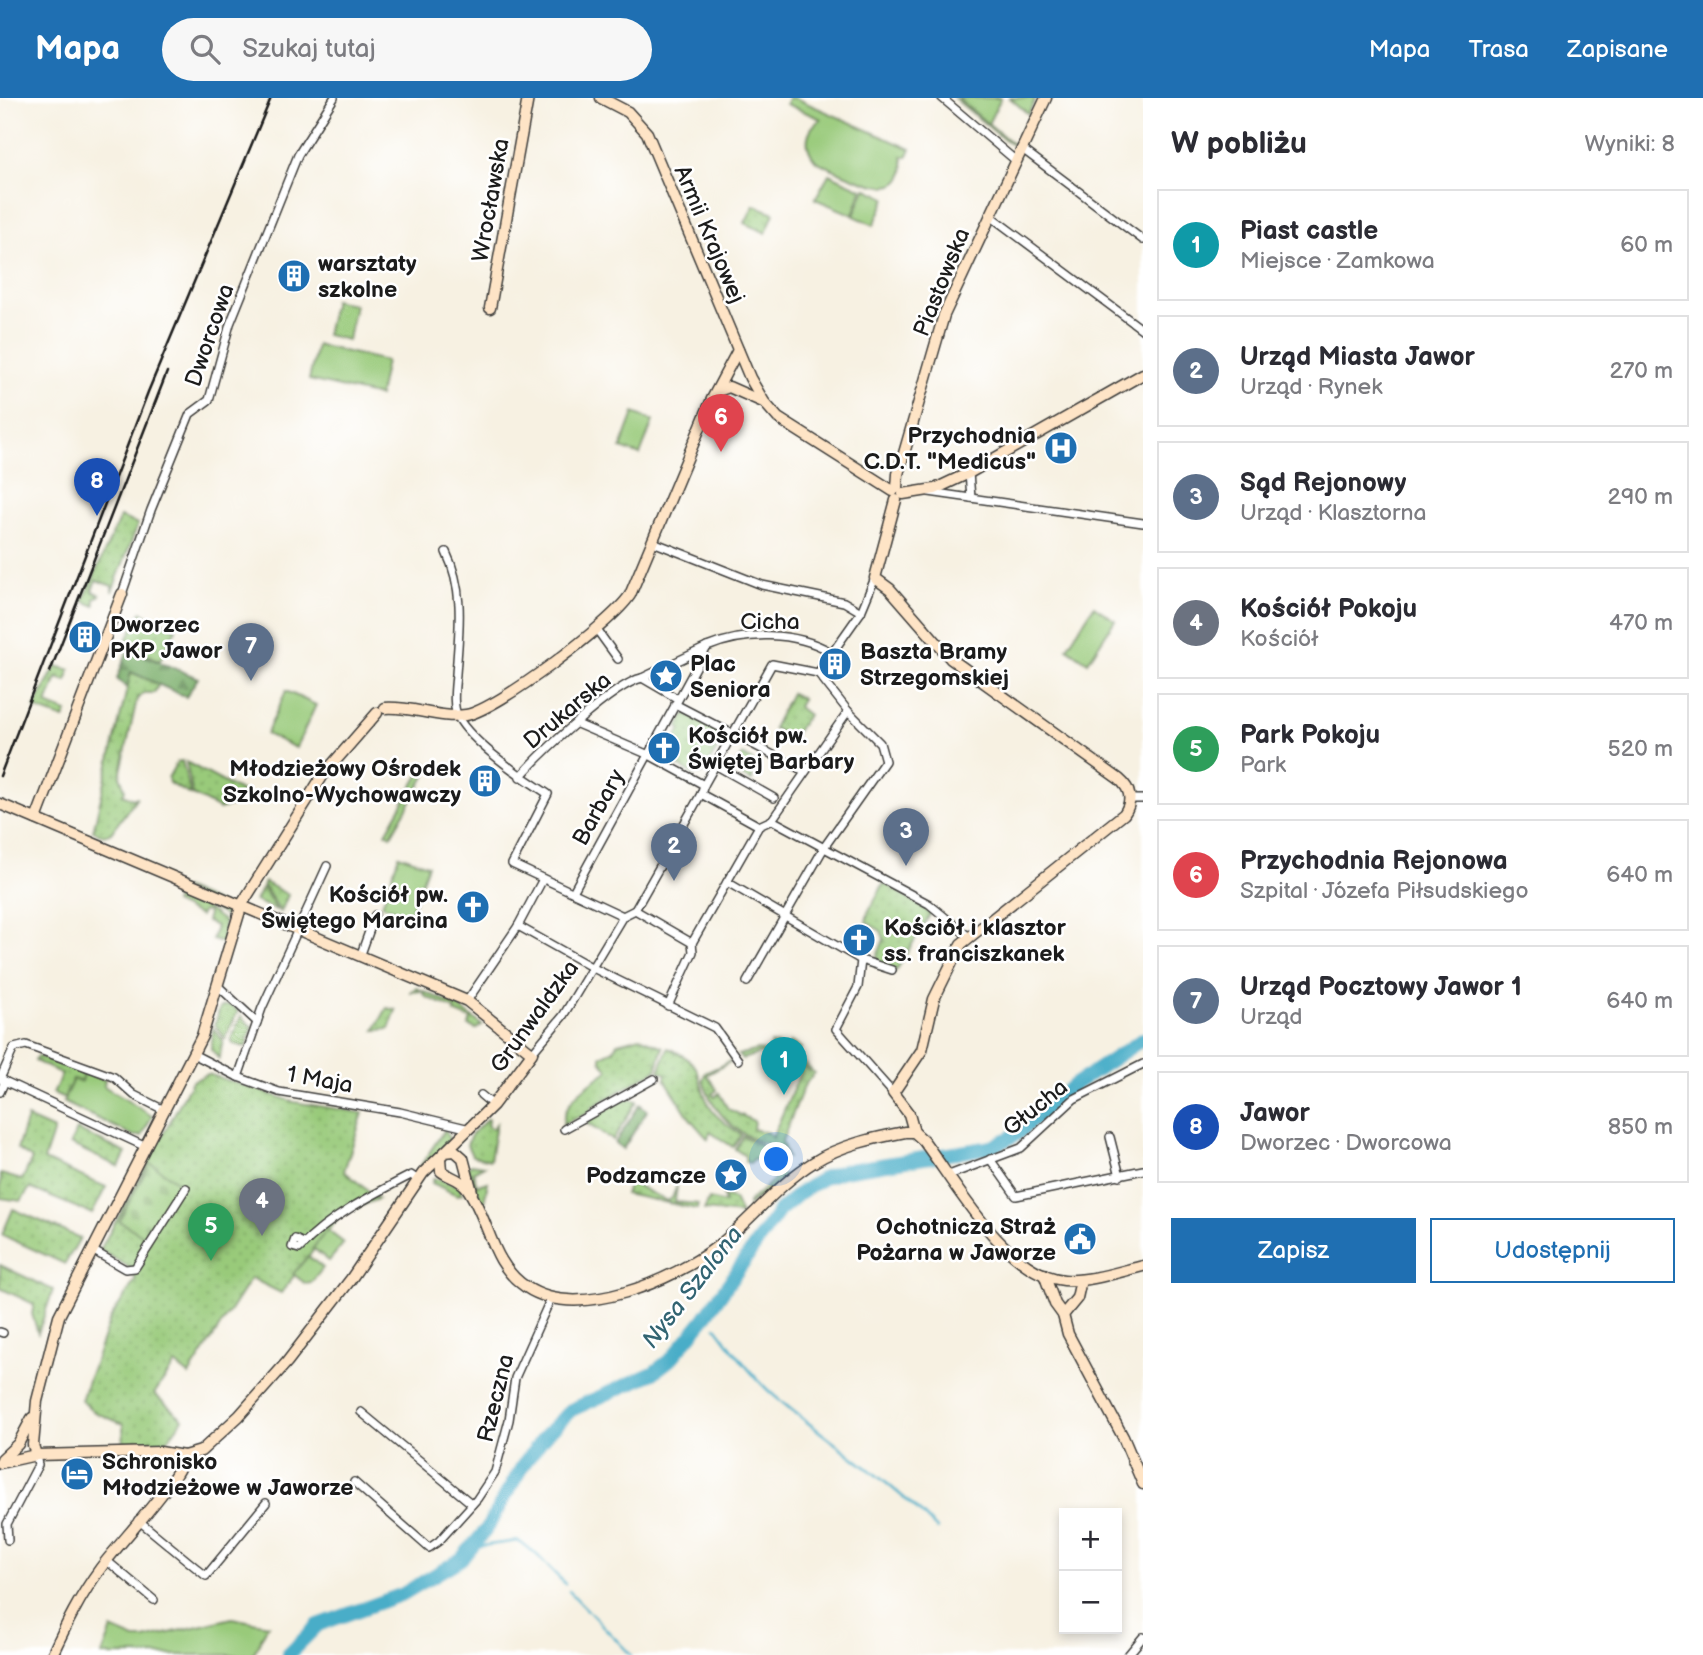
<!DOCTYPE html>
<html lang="pl">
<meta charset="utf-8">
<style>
body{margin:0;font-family:"Balsamiq Sans",sans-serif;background:#f7f7f7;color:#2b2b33}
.controls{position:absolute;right:21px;bottom:21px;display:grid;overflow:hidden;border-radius:0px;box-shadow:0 4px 10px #0003}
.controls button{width:63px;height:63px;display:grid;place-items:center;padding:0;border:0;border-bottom:2px solid #e1e1e2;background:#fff;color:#2b2b33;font:35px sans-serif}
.you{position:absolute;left:777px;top:1062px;width:24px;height:24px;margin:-18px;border:5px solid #fff;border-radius:50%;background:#1a73e8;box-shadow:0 0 0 10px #1a73e833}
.badge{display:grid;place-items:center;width:46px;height:46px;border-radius:50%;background:#1f6fb2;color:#fff;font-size:23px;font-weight:700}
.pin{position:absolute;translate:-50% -58px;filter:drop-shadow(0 2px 4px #0008)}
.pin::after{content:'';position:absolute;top:37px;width:24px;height:21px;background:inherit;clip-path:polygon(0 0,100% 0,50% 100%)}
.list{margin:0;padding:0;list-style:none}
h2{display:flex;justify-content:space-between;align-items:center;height:91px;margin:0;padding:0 28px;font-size:30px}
h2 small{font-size:23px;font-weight:400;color:#7c7c81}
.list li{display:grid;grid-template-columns:46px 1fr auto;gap:21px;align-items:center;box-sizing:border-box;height:112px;margin:0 14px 14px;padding:0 14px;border:2px solid #e1e1e2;border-radius:0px}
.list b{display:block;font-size:26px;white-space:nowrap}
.list p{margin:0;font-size:23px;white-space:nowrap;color:#7c7c81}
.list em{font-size:23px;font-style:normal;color:#7c7c81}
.actions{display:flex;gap:14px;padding:21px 28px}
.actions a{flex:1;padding:16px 0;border:2px solid #1f6fb2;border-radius:0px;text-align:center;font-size:24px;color:#1f6fb2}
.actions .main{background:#1f6fb2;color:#fff}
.icon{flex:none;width:38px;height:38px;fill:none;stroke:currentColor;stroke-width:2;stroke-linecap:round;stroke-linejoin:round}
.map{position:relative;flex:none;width:1143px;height:1557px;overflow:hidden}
header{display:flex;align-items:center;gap:42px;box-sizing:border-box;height:98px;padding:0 35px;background:#1f6fb2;color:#fff}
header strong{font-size:33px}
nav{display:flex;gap:38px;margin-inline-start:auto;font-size:24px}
.search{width:490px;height:63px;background:#f7f7f7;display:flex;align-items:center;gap:18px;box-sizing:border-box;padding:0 24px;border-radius:38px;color:#7c7c81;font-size:26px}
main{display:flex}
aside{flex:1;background:#fff}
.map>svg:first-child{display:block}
</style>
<header>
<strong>Mapa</strong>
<div class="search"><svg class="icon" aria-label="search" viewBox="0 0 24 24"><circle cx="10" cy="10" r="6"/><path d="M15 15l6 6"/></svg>Szukaj tutaj</div>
<nav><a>Mapa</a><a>Trasa</a><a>Zapisane</a></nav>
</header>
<main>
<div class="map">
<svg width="1143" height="1557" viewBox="0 0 1143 1557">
<defs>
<pattern id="grass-dots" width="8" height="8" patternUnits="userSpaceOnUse" patternTransform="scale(1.75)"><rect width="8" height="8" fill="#99ca7a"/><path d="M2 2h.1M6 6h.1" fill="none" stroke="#83ad69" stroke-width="1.8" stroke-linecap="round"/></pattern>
<pattern id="forest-firs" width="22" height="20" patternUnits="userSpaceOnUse" patternTransform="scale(1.75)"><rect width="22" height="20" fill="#7aae6a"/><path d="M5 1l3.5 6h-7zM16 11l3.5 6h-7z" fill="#638d56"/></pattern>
<pattern id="cemetery-stones" width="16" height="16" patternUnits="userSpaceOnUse" patternTransform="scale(1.75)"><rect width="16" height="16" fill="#99ca7a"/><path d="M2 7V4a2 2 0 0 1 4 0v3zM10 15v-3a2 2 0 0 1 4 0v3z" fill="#83ad69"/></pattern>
</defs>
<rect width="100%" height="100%" fill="#fff"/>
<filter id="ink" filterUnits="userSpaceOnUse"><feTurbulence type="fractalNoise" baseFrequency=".0143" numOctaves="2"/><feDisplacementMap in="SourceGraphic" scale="14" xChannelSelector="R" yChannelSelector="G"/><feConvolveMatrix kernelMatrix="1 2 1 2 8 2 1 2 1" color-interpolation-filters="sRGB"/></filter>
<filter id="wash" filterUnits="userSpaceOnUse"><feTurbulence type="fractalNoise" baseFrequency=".00686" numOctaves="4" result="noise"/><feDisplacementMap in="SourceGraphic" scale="28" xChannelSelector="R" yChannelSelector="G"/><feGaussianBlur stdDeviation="1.57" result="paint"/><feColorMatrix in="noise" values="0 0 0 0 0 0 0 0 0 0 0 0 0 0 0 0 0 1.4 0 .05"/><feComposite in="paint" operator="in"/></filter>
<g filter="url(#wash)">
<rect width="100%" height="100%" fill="#f7f1e2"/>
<g fill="url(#grass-dots)" stroke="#5a734b" stroke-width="2">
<path d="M954 0H958L1014 47 1007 44Z"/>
<path d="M754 107 774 115 766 135 745 125Z"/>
<path d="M120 419 138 426 112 494V488L96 482 92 493 100 497 95 501V508L83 503Z"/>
<path d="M141 514 176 531 160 563 124 547Z"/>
<path d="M56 568 70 572 66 583 57 580 47 606 67 614 64 621 34 610Z"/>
<path d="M131 574 159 586 154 595H144L137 601 120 678 125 692 123 696 133 701 137 699 111 735 103 737 93 733Z"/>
<path d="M791 595 802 601 798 609 808 617 792 640 773 630Z"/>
<path d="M686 615 725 637 703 675 694 677 665 660 681 631 678 629Z"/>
<path d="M743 657 754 664 752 683 730 673Z"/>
<path d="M182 663 191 697 169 685 168 680 177 664Z"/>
<path d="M186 664 242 694 235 707 219 711 193 697Z"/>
<path d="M265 784 288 797 281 814 263 787Z"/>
<path d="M884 785 931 815 896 873 874 866 884 841 881 833 866 824 868 814Z"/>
<path d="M262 789 277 812 255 803Z"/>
<path d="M183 790 223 807 227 811 226 819Z"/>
<path d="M179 793 208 811 206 814 203 813 200 818 174 805Z"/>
<path d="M209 812 224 823 223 845 212 842 216 828 206 823Z"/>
<path d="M416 890 458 908 482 927 476 931 469 928 471 921 454 914 455 911 426 899 422 893 410 894Z"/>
<path d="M230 907 238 913 225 941 215 927 220 909Z"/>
<path d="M387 910 396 912 389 931 375 932Z"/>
<path d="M241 918 252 929 246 949 233 946 231 942Z"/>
<path d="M213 930 223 943 219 961 211 951Z"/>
<path d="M640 939 663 949 656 972 591 1010 592 1013 563 1026C565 999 588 987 609 972L601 963V958L614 952 617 945Z"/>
<path d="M790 944 801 950 796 956 814 975 804 988 782 1043 788 1061 781 1049C744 1044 713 1018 703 982L705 975 735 961 707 977 717 992 712 996 715 999 719 995 728 1011 754 1023 753 1031 769 1035 772 1040 801 973 796 971 797 965 783 957 781 964 778 962 779 955 758 956 742 961 738 957 757 952 787 955 810 974 787 954 769 951 771 945 788 951Z"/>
<path d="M668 950C712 969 691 979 712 1012 720 1023 731 1029 741 1037L733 1049 710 1034 708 1041 691 1022 665 981 666 976 659 973Z"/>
<path d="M37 958 84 974 81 984 73 981 64 1000 53 995 62 976 35 963Z"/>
<path d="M208 976 294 1004 363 1015 344 1073 378 1101 341 1116 281 1195 251 1180 189 1277 175 1266 154 1296 183 1321 164 1347 124 1349 123 1326 94 1314 81 1302 110 1221 136 1181 127 1168 100 1152 192 983Z"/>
<path d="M625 1000 637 1003 613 1042 586 1025Z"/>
<path d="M27 1020 54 1032 44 1062 106 1089 92 1116 30 1090 21 1103 0 1100 1 1076 22 1082 32 1061 17 1051Z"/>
<path d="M487 1021 489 1022 487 1027 492 1031 496 1026 490 1062 472 1058 467 1047 471 1037Z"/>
<path d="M445 1031 450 1044 419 1071V1070Z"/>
<path d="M77 1032 126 1055 119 1069 70 1046Z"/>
<path d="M743 1038 763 1049 780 1052 784 1058 781 1067 755 1061 750 1065 745 1064V1058L735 1051Z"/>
<path d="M471 1066 484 1068 473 1074 477 1087 488 1084 483 1110 468 1069Z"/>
<path d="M780 1076 785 1078 748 1108V1105Z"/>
<path d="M439 1081 459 1088 462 1096 457 1097 432 1085 433 1081Z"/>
<path d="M630 1084 667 1103 672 1100 677 1088 675 1104 698 1106 697 1111 625 1096Z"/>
<path d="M723 1098 734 1101 741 1116 704 1112 709 1101 725 1105Z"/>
<path d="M13 1111 80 1140 65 1166 2 1137Z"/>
<path d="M0 1167 53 1192 38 1235 32 1216 34 1206 0 1190Z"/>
</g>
<g fill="url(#forest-firs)" stroke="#4b6543" stroke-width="2">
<path d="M128 551 198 580 186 599 131 574 127 590 117 581Z"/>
<path d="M640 1006 647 1013 623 1051 615 1045Z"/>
</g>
<path fill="url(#cemetery-stones)" stroke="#5a734b" stroke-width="2" d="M150 1065 178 1084 147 1140 119 1123Z"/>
<g fill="#99ca7a" stroke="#5a734b" stroke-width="2">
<path d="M788 0H795L911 51 907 59 902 58C915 117 836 72 816 63 803 48 805 32 821 21L786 6Z"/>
<path d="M958 0H1001L988 26Z"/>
<path d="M1010 0H1036L1028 16Z"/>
<path d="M829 76 862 91 853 117 815 101Z"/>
<path d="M865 90 886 100 874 127 854 118Z"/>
<path d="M334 202 355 207 348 242 326 237Z"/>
<path d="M317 247 386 263 379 298 309 282Z"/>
<path d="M634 315 653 323 640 357 621 350Z"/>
<path d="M1094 508 1115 522 1088 564 1067 550Z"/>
<path d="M286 593 316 607 296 650 266 636Z"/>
<path d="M426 665 431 668 391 738 386 735Z"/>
<path d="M399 757 428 767 409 818 382 807Z"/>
<path d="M84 974 105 982 104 988 152 1018 142 1038H134L63 1004 73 981 81 984Z"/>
<path d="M327 1132 344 1145 329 1163 313 1150Z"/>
<path d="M308 1158 323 1170 311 1185 306 1186 293 1176Z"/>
<path d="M232 1520 268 1527 253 1557H102L112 1531 135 1541H144Z"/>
</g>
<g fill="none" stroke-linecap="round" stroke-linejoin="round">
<g stroke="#49adc8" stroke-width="2.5">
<path d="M716 1229C733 1251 750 1276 771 1295 826 1342 887 1379 937 1431"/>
<path d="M473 1449 518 1443 534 1454 565 1486"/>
<path d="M569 1493 631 1557"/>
</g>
<path stroke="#49adc8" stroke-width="14" d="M288 1557 318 1527 403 1496 461 1461 486 1432 523 1367 544 1339 571 1312 653 1275 671 1261 703 1222 779 1113 801 1094 825 1079 843 1073 992 1049 1017 1036 1074 987 1143 941"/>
</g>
</g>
<g filter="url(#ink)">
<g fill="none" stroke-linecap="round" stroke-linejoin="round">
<defs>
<g id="street">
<path d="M942 0 1015 62"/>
<path d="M1021 50 1143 142"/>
<path d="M989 117 1143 232"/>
<path d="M969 375 971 400"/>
<path d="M929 394 1143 425"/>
<path d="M653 444 762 487 844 504 861 514"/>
<path d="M446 454C465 493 459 533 456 576 455 589 452 607 458 619 471 644 524 681 548 696L512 766 623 818"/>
<path d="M122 496 151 412 190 316 209 302 230 226 298 57 334 0"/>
<path d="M597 532 618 561"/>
<path d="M707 549C746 533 795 533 831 554"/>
<path d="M818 575 861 514 875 480"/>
<path d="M675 606 804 673"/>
<path d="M577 626 649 657 704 687"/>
<path d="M715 667 774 700"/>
<path d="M520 679C541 655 614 586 642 580"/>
<path d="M1130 701H1143"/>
<path d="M772 722 759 728 701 696 704 687 772 566 818 575"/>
<path d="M772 722 929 806 969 839"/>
<path d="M772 722 848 613 818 575"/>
<path d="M727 784 861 862 892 872"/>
<path d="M573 794 707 549 642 580 678 601"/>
<path d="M635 812 692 845"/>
<path d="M623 818 635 812 701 696"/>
<path d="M518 828 593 870 715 930 738 962"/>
<path d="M361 856 375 817"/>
<path d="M861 862 858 889 836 931 893 995"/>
<path d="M747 884 825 748 885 663 880 645 848 613"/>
<path d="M218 888 257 924"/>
<path d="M467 903 518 828 543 781"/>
<path d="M668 908 693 854 692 845 759 728"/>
<path d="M532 955 563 918 623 818"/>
<path d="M193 956 238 979 279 994 400 1014 466 1030V1033"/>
<path d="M238 979 262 910 327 768"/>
<path d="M0 994 5 983"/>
<path d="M481 997 493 1007"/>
<path d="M564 1031 654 981"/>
<path d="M1110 1039 1120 1078"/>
<path d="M146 1049 0 981 14 950 26 947 114 979 134 997 164 1012"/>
<path d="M990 1061 1016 1098 1143 1072"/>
<path d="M949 1077 1021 1050 1074 1001 1143 966"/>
<path d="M303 1145 295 1141 292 1149 299 1151C329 1119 370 1098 411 1077L418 1082"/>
<path d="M92 1152 125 1171 135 1170 186 1090"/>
<path d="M0 1234 3 1235"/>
<path d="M361 1314 472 1406"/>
<path d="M354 1384 429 1450 439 1443 477 1401 495 1374 509 1322 515 1280 551 1200"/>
<path d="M138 1422 206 1478 266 1405"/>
<path d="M8 1442 7 1426 38 1367 36 1357"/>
<path d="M106 1462 154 1502"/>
<path d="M1128 1557 1143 1539"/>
</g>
<g id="secondary">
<path d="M601 0 628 14 647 35 750 280 764 304 778 320 893 393"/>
<path d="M490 210 528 0"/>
<path d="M718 293 729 289 763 304"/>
<path d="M897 390 898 376 944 217 1046 0"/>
<path d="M903 396 935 391 969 375 1143 276"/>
<path d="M896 402 875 480 890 491 951 561 1119 681C1131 691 1133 703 1124 716L961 846 934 901 922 952 893 995 909 1016 914 1034"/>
<path d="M385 610C413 608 439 621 466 617 497 612 612 525 630 497L712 301 738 252"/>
<path d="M0 706 467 903 532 955 493 1007 445 1054"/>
<path d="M36 721 122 496"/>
<path d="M440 1060 441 1073C450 1080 460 1080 467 1090 490 1122 490 1165 526 1189 578 1224 674 1182 718 1148 751 1122 778 1086 814 1064 841 1047 874 1040 905 1034H914L923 1042C956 1086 1005 1176 1064 1182 1089 1184 1118 1174 1143 1168"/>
<path d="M1044 1176 1055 1206 1063 1217 1068 1236 1123 1339 1143 1386"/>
<path d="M1063 1217 1077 1200 1081 1182"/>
<path d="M36 1357 33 1347 37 1303 59 1218 202 938 242 806 323 677 377 615"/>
<path d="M2 1361 18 1346 32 1320"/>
<path d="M0 1365 36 1357 160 1354 184 1358 201 1353 239 1318 287 1264 351 1181 423 1075 445 1054 455 1053 463 1060 472 1094"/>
<path d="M52 1557C66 1527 80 1498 100 1471 118 1446 180 1382 184 1358"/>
</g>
</defs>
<use href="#street" stroke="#3d3c3a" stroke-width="10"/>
<use href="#secondary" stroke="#3d3c3a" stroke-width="13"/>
<use href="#street" stroke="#fff" stroke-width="7"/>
<use href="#secondary" stroke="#fee4c6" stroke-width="10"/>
<g stroke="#1c1c1c" stroke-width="2.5">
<path d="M50 574 167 274"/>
<path d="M0 678 148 294 271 0"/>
</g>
</g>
</g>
<defs>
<symbol id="building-disc" viewBox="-11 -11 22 22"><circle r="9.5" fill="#1f6fb2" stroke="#fff"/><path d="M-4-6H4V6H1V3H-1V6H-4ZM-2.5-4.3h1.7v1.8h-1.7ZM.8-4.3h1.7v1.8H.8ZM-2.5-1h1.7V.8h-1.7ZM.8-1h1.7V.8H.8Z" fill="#fff"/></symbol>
<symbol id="hospital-disc" viewBox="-11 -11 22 22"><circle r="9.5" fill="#1f6fb2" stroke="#fff"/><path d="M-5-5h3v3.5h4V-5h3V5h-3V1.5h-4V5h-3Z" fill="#fff"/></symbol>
<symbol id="sight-disc" viewBox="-11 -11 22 22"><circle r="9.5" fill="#1f6fb2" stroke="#fff"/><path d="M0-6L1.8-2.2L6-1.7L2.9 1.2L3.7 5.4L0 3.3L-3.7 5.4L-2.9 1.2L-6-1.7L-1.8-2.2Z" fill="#fff"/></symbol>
<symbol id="church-disc" viewBox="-11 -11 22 22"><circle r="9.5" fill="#1f6fb2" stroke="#fff"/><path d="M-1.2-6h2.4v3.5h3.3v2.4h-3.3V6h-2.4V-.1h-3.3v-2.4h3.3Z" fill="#fff"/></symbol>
<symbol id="civic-disc" viewBox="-11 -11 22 22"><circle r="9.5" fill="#1f6fb2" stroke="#fff"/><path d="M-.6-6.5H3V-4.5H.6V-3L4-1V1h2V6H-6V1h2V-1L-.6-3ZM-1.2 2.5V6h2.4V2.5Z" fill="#fff"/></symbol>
<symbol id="hotel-disc" viewBox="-11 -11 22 22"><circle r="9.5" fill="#1f6fb2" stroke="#fff"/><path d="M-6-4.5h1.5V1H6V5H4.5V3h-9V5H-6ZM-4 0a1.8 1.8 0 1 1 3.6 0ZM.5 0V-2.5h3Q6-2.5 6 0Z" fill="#fff"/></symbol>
</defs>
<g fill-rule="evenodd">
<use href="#building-disc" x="275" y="159" width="38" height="38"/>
<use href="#hospital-disc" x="1042" y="331" width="38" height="38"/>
<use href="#building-disc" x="66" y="520" width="38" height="38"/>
<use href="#building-disc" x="816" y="547" width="38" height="38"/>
<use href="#sight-disc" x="647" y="559" width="38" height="38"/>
<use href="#church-disc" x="645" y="631" width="38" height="38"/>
<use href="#building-disc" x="466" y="664" width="38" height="38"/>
<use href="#church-disc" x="454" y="790" width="38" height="38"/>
<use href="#church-disc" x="840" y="823" width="38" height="38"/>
<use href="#sight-disc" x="712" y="1058" width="38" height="38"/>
<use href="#civic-disc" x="1061" y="1122" width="38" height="38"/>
<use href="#hotel-disc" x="58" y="1357" width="38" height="38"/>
</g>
<g text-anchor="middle" stroke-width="5" stroke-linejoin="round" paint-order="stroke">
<g font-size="23" fill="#1c1c1c" stroke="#fff">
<text transform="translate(490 102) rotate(-80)" y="8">Wrocławska</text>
<text transform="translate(710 136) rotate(67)" y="8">Armii Krajowej</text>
<text transform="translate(941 184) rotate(-68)" y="8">Piastowska</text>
<text transform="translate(209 237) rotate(-71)" y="8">Dworcowa</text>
<text x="770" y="531">Cicha</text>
<text transform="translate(567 612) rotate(-40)" y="8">Drukarska</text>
<text transform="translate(598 709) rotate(-61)" y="8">Barbary</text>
<text transform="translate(534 918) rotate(-54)" y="8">Grunwaldzka</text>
<text transform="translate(320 981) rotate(10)" y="8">1 Maja</text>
<text transform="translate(1035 1009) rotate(-39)" y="8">Głucha</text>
<text transform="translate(495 1300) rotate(-76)" y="8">Rzeczna</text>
</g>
<g font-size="23" font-weight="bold" fill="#1c1c1c" stroke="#fff" text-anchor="start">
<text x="318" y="173">warsztaty<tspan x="318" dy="26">szkolne</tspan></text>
<text x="1036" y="345" text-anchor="end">Przychodnia<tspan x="1036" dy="26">C.D.T. "Medicus"</tspan></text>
<text x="110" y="534">Dworzec<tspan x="110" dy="26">PKP Jawor</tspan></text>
<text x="860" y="561">Baszta Bramy<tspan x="860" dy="26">Strzegomskiej</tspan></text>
<text x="690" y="573">Plac<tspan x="690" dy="26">Seniora</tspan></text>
<text x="688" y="645">Kościół pw.<tspan x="688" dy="26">Świętej Barbary</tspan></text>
<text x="461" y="678" text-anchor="end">Młodzieżowy Ośrodek<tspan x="461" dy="26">Szkolno-Wychowawczy</tspan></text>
<text x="448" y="804" text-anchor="end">Kościół pw.<tspan x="448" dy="26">Świętego Marcina</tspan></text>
<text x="884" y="837">Kościół i klasztor<tspan x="884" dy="26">ss. franciszkanek</tspan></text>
<text x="706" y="1085" text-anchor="end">Podzamcze</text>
<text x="1056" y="1136" text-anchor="end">Ochotnicza Straż<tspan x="1056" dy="26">Pożarna w Jaworze</tspan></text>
<text x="102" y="1371">Schronisko<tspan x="102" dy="26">Młodzieżowe w Jaworze</tspan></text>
</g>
<g font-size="24" font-style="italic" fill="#326472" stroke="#fff">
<text transform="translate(692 1189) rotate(-52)" y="8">Nysa Szalona</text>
</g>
</g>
</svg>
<div class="controls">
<button>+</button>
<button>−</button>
</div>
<div class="you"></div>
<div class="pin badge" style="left:784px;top:997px;background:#0f9aa8">1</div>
<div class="pin badge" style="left:674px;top:783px;background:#5c6f8a">2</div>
<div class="pin badge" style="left:906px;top:768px;background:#5c6f8a">3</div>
<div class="pin badge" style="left:262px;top:1138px;background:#6b7280">4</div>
<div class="pin badge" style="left:211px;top:1163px;background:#2e9e5b">5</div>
<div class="pin badge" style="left:721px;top:354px;background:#e0444e">6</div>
<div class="pin badge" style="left:251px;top:583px;background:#5c6f8a">7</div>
<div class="pin badge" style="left:97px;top:418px;background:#1a4fb4">8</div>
</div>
<aside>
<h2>W pobliżu<small>Wyniki: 8</small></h2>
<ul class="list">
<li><span class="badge" style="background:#0f9aa8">1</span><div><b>Piast castle</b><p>Miejsce · Zamkowa</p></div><em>60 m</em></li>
<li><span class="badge" style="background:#5c6f8a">2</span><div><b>Urząd Miasta Jawor</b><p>Urząd · Rynek</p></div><em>270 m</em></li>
<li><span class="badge" style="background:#5c6f8a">3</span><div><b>Sąd Rejonowy</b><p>Urząd · Klasztorna</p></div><em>290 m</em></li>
<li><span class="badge" style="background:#6b7280">4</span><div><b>Kościół Pokoju</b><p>Kościół</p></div><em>470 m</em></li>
<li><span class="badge" style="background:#2e9e5b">5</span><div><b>Park Pokoju</b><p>Park</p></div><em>520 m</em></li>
<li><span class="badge" style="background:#e0444e">6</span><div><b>Przychodnia Rejonowa</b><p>Szpital · Józefa Piłsudskiego</p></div><em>640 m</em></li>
<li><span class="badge" style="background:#5c6f8a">7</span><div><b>Urząd Pocztowy Jawor 1</b><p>Urząd</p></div><em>640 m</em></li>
<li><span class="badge" style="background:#1a4fb4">8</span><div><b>Jawor</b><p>Dworzec · Dworcowa</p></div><em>850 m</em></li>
</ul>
<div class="actions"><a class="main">Zapisz</a><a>Udostępnij</a></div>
</aside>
</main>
